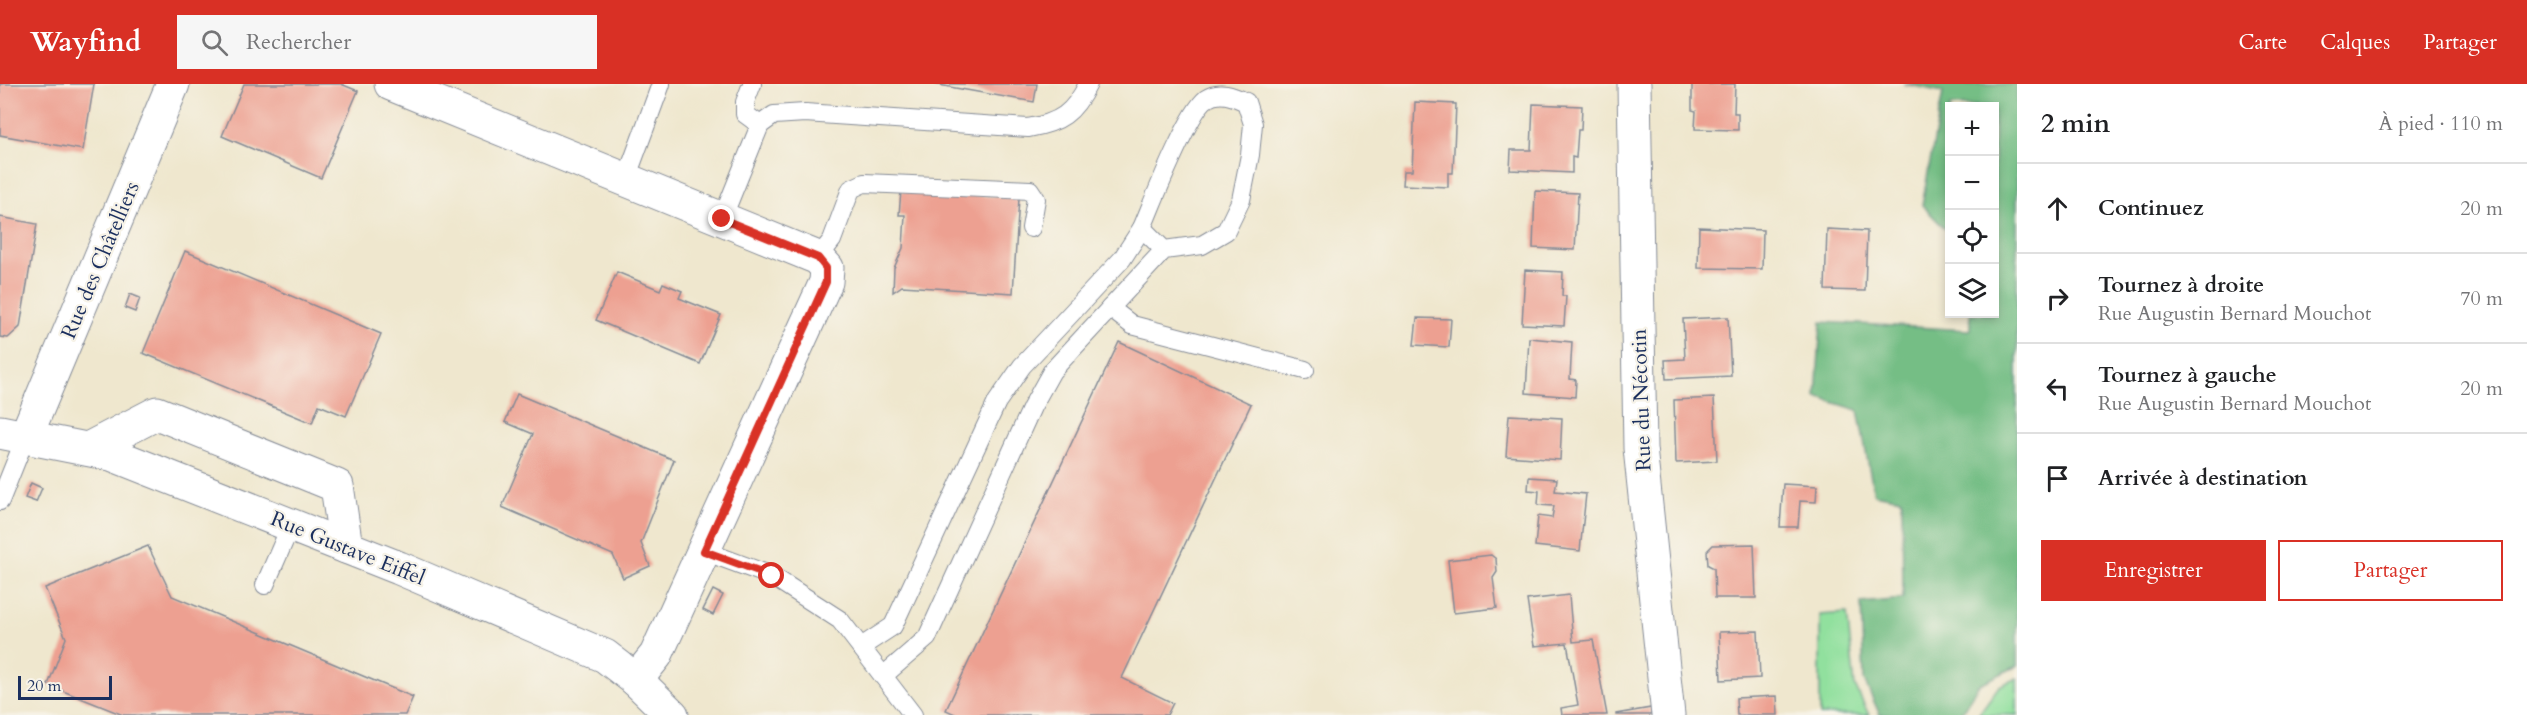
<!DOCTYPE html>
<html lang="fr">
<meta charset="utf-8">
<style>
body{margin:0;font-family:Cardo,serif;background:#f6f6f6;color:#202124}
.controls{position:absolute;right:18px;top:18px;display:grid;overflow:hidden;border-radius:0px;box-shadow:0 3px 9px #0003}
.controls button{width:54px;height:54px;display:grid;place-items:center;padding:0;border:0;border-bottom:2px solid #e0e0e0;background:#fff;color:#202124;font:30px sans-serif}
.scale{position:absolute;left:18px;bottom:15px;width:94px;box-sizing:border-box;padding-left:6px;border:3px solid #1b2f5e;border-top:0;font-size:16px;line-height:21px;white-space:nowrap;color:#1b2f5e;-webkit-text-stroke:4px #f7f3e8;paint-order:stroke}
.stop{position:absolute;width:18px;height:18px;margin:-14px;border:4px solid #d93025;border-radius:50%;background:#fff}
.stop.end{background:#d93025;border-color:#fff;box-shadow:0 2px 6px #0008}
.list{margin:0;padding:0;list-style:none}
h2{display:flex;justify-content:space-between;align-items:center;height:78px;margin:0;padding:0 24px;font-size:26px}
h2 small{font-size:20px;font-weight:400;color:#757577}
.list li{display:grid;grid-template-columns:39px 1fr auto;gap:18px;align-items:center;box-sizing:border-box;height:90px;padding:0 24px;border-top:2px solid #e0e0e0}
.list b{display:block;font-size:22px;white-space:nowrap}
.list p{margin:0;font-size:20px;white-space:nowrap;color:#757577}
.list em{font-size:20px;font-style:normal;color:#757577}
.actions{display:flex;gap:12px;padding:18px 24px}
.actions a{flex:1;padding:14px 0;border:2px solid #d93025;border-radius:0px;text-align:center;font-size:21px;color:#d93025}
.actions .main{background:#d93025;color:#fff}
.icon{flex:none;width:33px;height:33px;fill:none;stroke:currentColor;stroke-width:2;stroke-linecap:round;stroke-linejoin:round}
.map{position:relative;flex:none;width:2017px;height:631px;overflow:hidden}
header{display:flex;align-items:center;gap:36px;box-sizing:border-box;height:84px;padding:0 30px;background:#d93025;color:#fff}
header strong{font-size:28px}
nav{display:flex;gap:33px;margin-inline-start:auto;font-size:21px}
.search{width:420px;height:54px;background:#f6f6f6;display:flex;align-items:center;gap:15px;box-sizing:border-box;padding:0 21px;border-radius:0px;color:#757577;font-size:22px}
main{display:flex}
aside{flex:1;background:#fff}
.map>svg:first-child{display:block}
</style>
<header>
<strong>Wayfind</strong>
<div class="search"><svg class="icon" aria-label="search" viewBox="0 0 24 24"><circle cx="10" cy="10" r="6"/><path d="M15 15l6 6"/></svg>Rechercher</div>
<nav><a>Carte</a><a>Calques</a><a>Partager</a></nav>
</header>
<main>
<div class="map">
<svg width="2017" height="631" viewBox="0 0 2017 631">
<rect width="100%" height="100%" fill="#f7f3e8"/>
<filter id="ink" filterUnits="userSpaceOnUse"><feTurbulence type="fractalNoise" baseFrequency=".0167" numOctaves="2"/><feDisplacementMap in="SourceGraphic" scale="12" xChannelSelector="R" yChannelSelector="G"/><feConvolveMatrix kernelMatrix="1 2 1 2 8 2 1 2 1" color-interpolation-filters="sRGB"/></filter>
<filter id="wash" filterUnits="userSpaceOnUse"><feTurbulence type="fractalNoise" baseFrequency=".008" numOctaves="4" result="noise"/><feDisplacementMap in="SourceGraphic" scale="24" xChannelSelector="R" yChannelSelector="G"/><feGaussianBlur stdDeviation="1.35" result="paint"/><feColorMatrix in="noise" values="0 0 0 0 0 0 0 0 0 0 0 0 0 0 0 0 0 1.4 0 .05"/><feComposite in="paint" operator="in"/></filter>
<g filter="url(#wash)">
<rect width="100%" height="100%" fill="#efe7ce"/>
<g fill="#91e09e" stroke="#56887e" stroke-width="1.5">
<path d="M1847 529 1855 602 1869 631H1820V531Z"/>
<path d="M2017 594V631H1978L1999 602Z"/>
</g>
<path fill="#74be85" stroke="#487672" stroke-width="1.5" d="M1904 0H2017V582L1978 601 1960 631H1880L1864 596 1861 519 1903 515 1902 415 1874 410 1858 326 1816 313 1821 238 1970 246V230H1994V22H1950L1949 149 1922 121 1943 8Z"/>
<g id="blocks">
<g fill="#eda091">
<path d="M0 0H94L83 66 0 51Z"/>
<path d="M244 0H341L358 7 321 94 222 52Z"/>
<path d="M933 0H1037L1034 18Z"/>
<path d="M1692 0H1735L1734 29H1738V46L1695 45 1696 27 1692 26Z"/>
<path d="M1415 18 1456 20 1453 89H1448V103L1403 101 1404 87H1412Z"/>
<path d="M1533 20 1582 22 1581 46H1578L1576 74 1572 73V89L1510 86 1511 66H1531Z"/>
<path d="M901 107 1019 114 1013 209 902 202 893 208 894 184 903 164 905 131H899Z"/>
<path d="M1535 107 1578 109 1575 166 1533 164Z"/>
<path d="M0 133 37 140 20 243 8 254 0 253Z"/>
<path d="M1699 143 1763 146 1762 185 1698 184Z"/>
<path d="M1827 145 1867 147 1865 207 1825 206Z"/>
<path d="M185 167 381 250 346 332 319 321 312 339 143 269Z"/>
<path d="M1525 186 1563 188 1562 212H1566L1564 242 1522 240Z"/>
<path d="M617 188 660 206 663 199 682 207 679 214 721 231 700 280 596 236Z"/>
<path d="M130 210 140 214 135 228 125 224Z"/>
<path d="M1728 233 1731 292 1666 295 1665 276 1685 275 1683 235Z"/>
<path d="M1417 234 1451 235 1449 263 1414 261Z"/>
<path d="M1529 254 1572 258 1570 295 1576 296 1575 313 1526 309Z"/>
<path d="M1119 258 1251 320 1122 594 1173 619 1167 631H957L946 626Z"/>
<path d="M517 310 674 376 641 459 650 482 623 494 613 471 502 423 533 350 505 338Z"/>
<path d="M1714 314 1717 377 1676 379 1674 316Z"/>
<path d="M1509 331 1562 334 1560 376 1506 372Z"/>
<path d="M1529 393 1557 395 1555 407 1586 410 1580 467 1535 462 1538 432 1552 434 1554 422 1538 421 1539 407 1528 406Z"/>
<path d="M31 399 42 404 36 418 25 414Z"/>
<path d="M1783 400 1817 402 1816 418 1800 417 1798 443H1780Z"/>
<path d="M1754 460 1756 514H1715L1714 484 1708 481 1707 467 1713 461Z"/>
<path d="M148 462 172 512 413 613 405 631H123L48 601 66 554 45 504Z"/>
<path d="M1491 471 1496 475 1497 488 1493 494 1497 524 1454 529 1448 476Z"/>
<path d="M713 506 723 511 713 531 703 526Z"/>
<path d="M1569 511 1573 558 1593 556 1607 631H1562L1561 624 1578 621 1567 559 1534 562 1527 516Z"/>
<path d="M1758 547 1760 594 1721 596 1719 548Z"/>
<path d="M1777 612 1778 631H1737L1736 614Z"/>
<path d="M1651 624V631H1616V630Z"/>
</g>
</g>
</g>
<g filter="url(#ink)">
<use href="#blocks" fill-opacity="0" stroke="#858b96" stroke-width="1.5"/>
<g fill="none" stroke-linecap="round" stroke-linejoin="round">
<defs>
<g id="lane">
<path d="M752 0 745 18V30L760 41"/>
<path d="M626 95 661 0"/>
<path d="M722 135 760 41 774 31 805 29 1028 44C1060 39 1074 29 1088 0"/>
<path d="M818 174 832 156 851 105 864 99 1030 106 1036 115 1031 144"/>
<path d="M1110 224 1132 241 1305 286"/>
<path d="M0 417 26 352"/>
<path d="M704 467 772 492 840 536 913 631"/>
<path d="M265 501 291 441"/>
<path d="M861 563 893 542 997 318 1022 282 1122 175 1142 144"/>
<path d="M883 592 927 554 1032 323 1052 287 1164 166 1202 161 1226 147 1241 116 1250 71 1253 40 1246 18C1233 12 1219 6 1206 15 1187 30 1153 118 1142 144L1164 166"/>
</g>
<g id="street">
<path d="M391 0 818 174 827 184 826 198 656 571 636 596"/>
<path d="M1634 0 1640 364 1668 631"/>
<path d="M0 348 111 370 399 484 605 572 636 596 672 631"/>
<path d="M26 352 173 0"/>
<path d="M88 365 157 329 337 402 346 463"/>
</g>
</defs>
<use href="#lane" stroke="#858b96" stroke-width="20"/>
<use href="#street" stroke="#858b96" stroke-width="35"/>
<use href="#lane" stroke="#fff" stroke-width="18"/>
<use href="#street" stroke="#fff" stroke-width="33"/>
</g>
</g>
<g fill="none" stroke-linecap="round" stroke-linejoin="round" filter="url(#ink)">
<path stroke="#d93025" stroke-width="8" d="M722 135 818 174 826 184V198L704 467 772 492"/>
</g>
<g text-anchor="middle" stroke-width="4.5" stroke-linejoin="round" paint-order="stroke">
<g font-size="21" fill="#1b2f5e" stroke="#f7f3e8">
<text transform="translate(100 176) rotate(-67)" y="7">Rue des Châtelliers</text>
<text transform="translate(1641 316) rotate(-92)" y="7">Rue du Nécotin</text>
<text transform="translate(348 464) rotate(22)" y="7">Rue Gustave Eiffel</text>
</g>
</g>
</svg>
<div class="controls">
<button>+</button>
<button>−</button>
<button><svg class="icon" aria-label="locate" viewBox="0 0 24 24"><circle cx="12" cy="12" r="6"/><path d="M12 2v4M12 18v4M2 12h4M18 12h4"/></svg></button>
<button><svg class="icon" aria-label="layers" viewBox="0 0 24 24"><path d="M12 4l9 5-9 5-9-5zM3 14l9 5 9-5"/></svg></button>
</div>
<div class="scale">20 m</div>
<div class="stop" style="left:772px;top:492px"></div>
<div class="stop end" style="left:722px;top:135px"></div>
</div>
<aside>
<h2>2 min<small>À pied · 110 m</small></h2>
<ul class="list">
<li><svg class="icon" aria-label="ahead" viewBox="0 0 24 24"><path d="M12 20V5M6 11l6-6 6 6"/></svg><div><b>Continuez</b></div><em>20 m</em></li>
<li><svg class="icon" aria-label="right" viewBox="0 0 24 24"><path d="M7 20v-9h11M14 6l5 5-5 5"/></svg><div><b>Tournez à droite</b><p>Rue Augustin Bernard Mouchot</p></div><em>70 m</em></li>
<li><svg class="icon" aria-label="left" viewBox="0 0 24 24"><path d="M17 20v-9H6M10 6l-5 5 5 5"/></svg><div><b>Tournez à gauche</b><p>Rue Augustin Bernard Mouchot</p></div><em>20 m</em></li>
<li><svg class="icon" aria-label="arrive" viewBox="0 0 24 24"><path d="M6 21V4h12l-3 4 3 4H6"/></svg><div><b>Arrivée à destination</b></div></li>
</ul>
<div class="actions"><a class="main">Enregistrer</a><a>Partager</a></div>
</aside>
</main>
